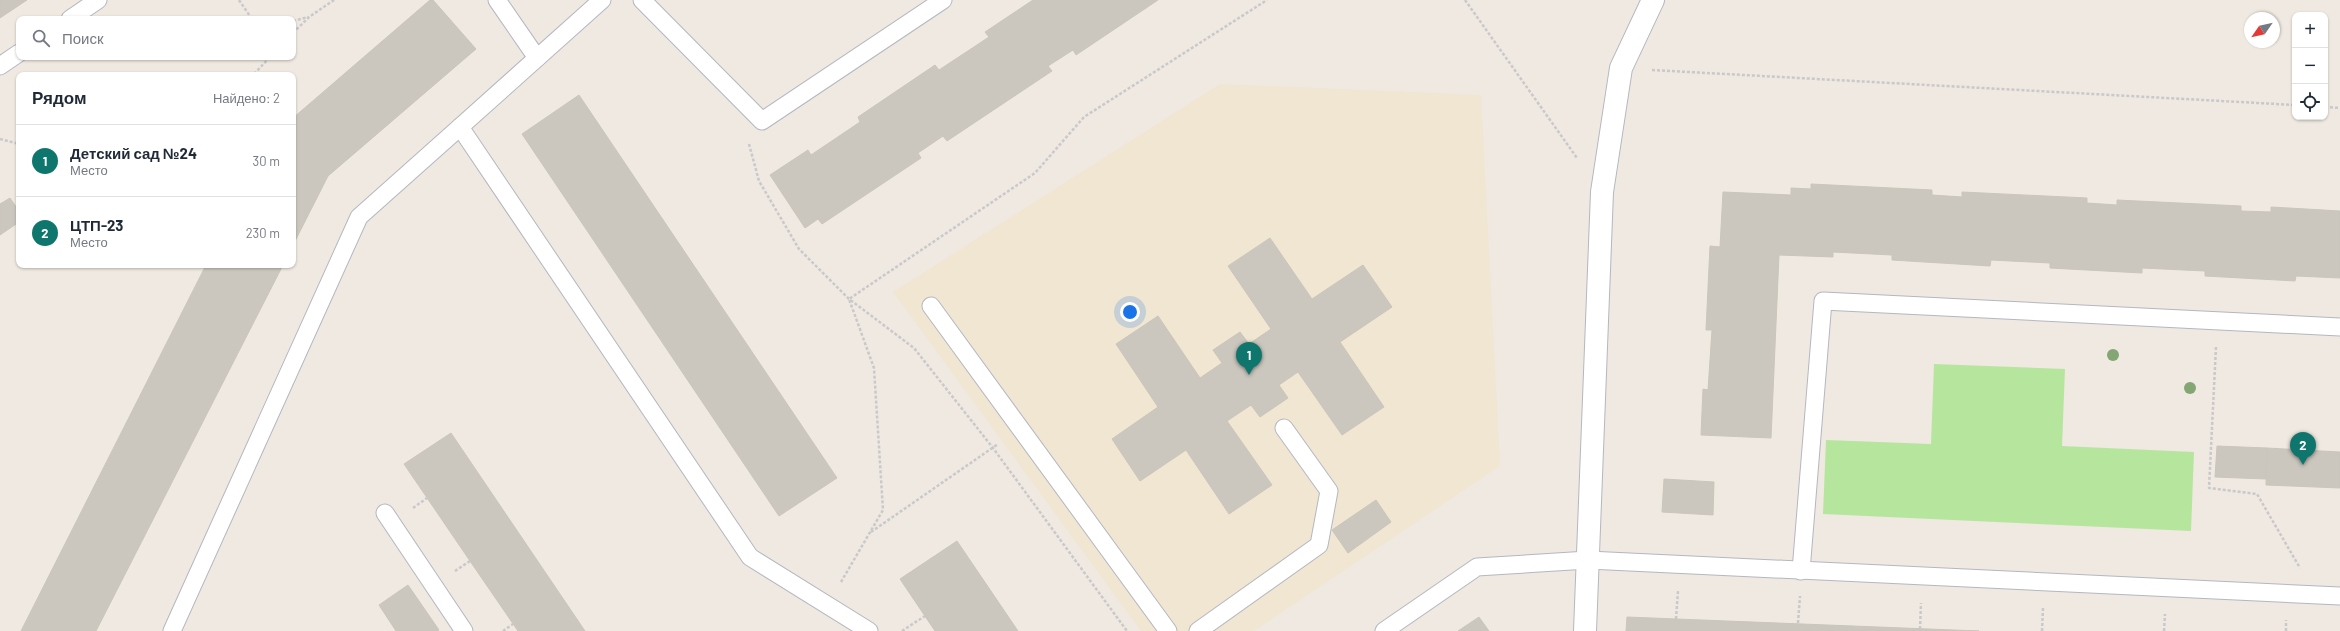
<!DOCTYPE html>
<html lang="ru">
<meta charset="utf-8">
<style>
body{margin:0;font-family:Barlow,sans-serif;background:#f2f2f3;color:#1f2937}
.controls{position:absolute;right:12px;top:12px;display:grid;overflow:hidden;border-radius:8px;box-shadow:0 1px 3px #0004}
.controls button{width:36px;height:36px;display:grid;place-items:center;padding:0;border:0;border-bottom:1px solid #e0e1e3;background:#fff;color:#1f2937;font:20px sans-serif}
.compass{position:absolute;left:2244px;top:12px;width:36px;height:36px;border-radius:50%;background:#fff;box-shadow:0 1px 3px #0004;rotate:236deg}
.you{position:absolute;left:1130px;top:312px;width:14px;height:14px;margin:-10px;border:3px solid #fff;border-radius:50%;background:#1a73e8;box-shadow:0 0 0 6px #1a73e833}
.badge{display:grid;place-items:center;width:26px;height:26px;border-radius:50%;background:#0f766e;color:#fff;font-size:13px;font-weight:700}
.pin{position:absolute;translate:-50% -33px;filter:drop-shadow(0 1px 2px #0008)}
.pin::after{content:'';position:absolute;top:21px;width:14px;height:12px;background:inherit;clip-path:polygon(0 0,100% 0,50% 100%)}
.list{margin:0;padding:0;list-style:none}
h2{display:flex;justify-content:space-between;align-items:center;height:52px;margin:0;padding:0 16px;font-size:17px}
h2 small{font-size:13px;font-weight:400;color:#747a83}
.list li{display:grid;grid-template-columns:26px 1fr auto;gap:12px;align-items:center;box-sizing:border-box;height:72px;padding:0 16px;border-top:1px solid #e0e1e3}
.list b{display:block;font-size:15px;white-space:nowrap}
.list p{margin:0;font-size:13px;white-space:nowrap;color:#747a83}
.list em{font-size:13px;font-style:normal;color:#747a83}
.icon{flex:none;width:22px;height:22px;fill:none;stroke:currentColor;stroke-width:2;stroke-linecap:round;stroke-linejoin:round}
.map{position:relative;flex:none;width:2340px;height:631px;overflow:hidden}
.search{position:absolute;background:#fff;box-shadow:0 1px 3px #0004;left:16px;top:16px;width:280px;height:44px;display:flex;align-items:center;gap:10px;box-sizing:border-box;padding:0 14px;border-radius:8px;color:#747a83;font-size:15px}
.panel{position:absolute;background:#fff;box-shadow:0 1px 3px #0004;left:16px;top:72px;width:280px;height:196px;border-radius:8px}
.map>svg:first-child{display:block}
</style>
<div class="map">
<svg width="2340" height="631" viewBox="0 0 2340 631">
<rect width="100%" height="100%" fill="#efe9e1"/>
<path fill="#f0e6d1" d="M1220 84 1481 95 1500 466 1254 631H1141L893 292Z"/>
<path fill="#b6e59e" d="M1934 364 2065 369 2062 446 2194 452 2191 531 1823 514 1826 440 1931 444Z"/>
<g fill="#cbc7bf" stroke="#cbc5ba">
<path d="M0 0H27L0 18Z"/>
<path d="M430 0H433L476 49 328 176 293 245V118Z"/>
<path d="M1033 0H1158L1076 55 1073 50 1048 66 1052 71 947 141 943 136 918 153 921 158 822 224 818 219 805 228 770 175 808 150 811 155 860 122 858 117 935 65 939 70 989 37 985 32Z"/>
<path d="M579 95 837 478 779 516 522 134Z"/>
<path d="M1811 184 1932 190V195L1962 197V192L2087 198V203L2117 205V200L2241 206V211L2271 212V207L2340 211V278L2296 276 2295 281 2205 276V271L2142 268V273L2050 268V263L1991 260 1990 266 1892 260V255L1833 252V257L1779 255 1771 438 1701 435 1703 389 1708 390 1712 330H1706L1710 246 1720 247 1723 192 1791 195V188L1811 189Z"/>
<path d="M10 198 19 211V222L0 235V204Z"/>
<path d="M1270 238 1312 299 1363 265 1392 307 1340 342 1384 407 1342 435 1298 372 1279 385 1288 398 1260 417 1251 405 1227 421 1272 485 1229 514 1186 450 1140 481 1112 439 1158 407 1116 344 1158 316 1200 378 1222 363 1213 350 1240 332 1249 344 1271 329 1228 266Z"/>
<path d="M206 265H283L96 631H21Z"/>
<path d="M451 433 585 631H518L470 561 404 464Z"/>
<path d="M2217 446 2267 448 2266 479 2215 477Z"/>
<path d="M2267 448 2340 452V488L2266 485Z"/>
<path d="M1664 479 1714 482 1713 515 1662 512Z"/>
<path d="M1376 500 1391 522 1348 553 1332 530Z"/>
<path d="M957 541 1018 631H935L900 579Z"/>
<path d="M408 585 439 630 437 631H396L379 605Z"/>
<path d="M1479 617 1489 631H1458Z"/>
<path d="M1627 617 1676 619 1979 631H1626Z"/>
</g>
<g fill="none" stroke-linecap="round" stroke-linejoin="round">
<defs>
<g id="lane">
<path d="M497 0 537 58"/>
<path d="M602 0 460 127 750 557 869 631"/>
<path d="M642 0 762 121 943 0"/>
<path d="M70 19 98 0"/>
<path d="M0 66 19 53"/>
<path d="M931 306 1168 631"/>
<path d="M385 513 464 631"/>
<path d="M1801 571 1823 301 2340 327"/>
<path d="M172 631 359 217 460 127"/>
<path d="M1198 631 1319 545 1329 491 1284 428"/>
<path d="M1384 631 1477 567 1588 560 2340 596"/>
</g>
<path id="street" d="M1585 631 1602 192 1621 68 1653 0"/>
</defs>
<use href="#lane" stroke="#b4b7c1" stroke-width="19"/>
<use href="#street" stroke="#b4b7c1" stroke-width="24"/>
<g stroke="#c9c9c9" stroke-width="2.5" stroke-dasharray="3 2" stroke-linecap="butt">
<path d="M239 0 252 19"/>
<path d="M1465 0 1577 158"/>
<path d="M293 21 308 17"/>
<path d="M293 33 309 17 334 0"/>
<path d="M1652 70 2295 105"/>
<path d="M249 75 255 73 270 57"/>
<path d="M2325 107 2340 108"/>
<path d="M0 139 19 144"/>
<path d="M749 144 759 181 799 249 849 299 914 348 993 448 1127 631"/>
<path d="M2216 347 2209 488 2257 494 2300 568"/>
<path d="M413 508 427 498"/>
<path d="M871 532 998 444"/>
<path d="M455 571 470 561"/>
<path d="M841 582 883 510 874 368 849 299 1035 173 1084 117 1267 0"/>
<path d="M1676 619 1678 591"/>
<path d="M1798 623 1800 596"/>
<path d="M1920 629 1921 603"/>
<path d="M503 631 513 624"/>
<path d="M902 631 925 616"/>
<path d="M2042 631 2043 608"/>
<path d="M2164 631 2165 614"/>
<path d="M2286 631V620"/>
</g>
<use href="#lane" stroke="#fff" stroke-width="17"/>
<use href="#street" stroke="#fff" stroke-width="22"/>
</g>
<g fill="#84a574">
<circle cx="2113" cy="355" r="6"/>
<circle cx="2190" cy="388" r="6"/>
</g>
</svg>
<div class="controls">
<button>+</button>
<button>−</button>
<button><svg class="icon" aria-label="locate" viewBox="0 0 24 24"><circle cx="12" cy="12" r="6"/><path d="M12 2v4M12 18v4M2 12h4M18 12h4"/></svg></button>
</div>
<svg class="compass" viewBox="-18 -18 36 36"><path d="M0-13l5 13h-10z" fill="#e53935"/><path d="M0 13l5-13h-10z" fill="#747a83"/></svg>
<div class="you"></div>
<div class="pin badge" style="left:1249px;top:375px">1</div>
<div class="pin badge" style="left:2303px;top:465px">2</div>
<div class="search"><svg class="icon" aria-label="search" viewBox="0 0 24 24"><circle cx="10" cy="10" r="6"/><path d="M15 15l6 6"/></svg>Поиск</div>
<section class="panel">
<h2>Рядом<small>Найдено: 2</small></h2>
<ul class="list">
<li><span class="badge">1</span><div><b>Детский сад №24</b><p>Место</p></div><em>30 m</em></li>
<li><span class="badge">2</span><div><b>ЦТП-23</b><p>Место</p></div><em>230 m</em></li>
</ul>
</section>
</div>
